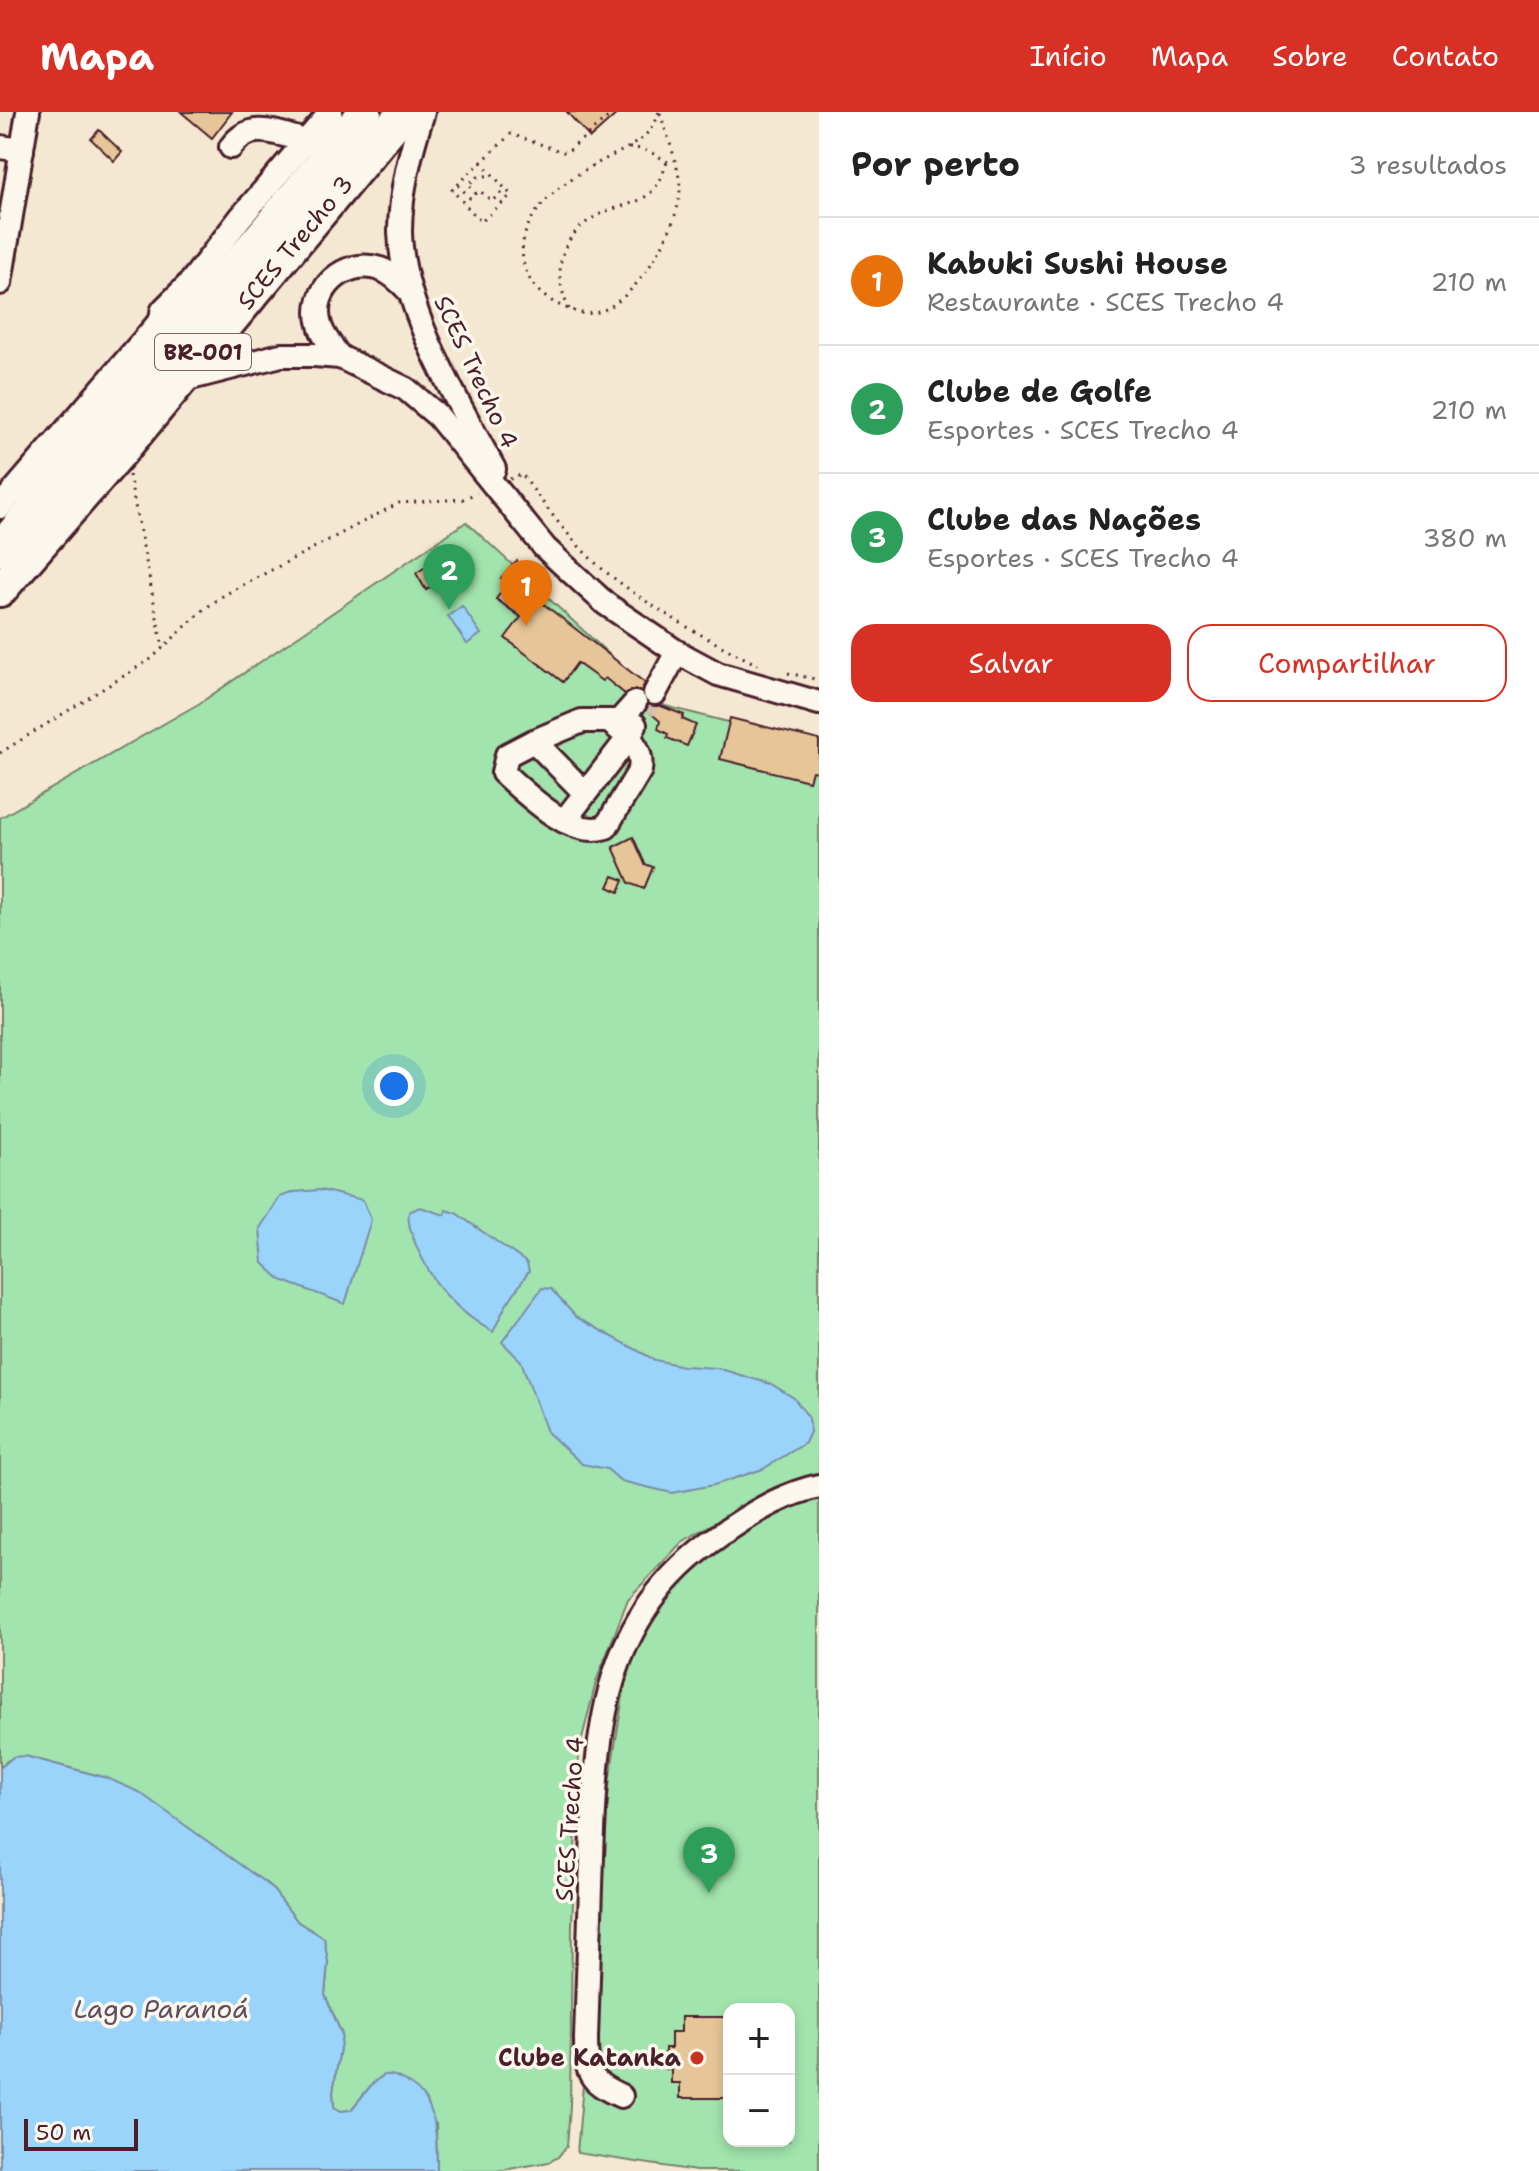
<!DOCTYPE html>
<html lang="pt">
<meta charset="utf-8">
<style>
body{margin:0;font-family:"Shantell Sans",sans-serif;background:#f6f6f6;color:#222}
.controls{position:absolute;right:24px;bottom:24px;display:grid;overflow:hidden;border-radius:16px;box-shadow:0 4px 12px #0003}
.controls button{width:72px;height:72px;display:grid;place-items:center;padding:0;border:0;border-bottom:2px solid #e0e0e0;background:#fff;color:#222;font:40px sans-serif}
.scale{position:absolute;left:24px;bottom:20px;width:114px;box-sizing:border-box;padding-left:8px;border:4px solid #4a1f2b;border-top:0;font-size:22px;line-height:28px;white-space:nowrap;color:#4a1f2b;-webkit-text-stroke:6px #fbf7ec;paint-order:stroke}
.you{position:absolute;left:394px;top:974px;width:28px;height:28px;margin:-20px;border:6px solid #fff;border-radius:50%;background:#1a73e8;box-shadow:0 0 0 12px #1a73e833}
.badge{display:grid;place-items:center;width:52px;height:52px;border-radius:50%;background:#d93025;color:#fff;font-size:26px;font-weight:700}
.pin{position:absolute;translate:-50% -66px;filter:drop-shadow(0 2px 4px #0008)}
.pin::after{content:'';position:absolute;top:42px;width:28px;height:24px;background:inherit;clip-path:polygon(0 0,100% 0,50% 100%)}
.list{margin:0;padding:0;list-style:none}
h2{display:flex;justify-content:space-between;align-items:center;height:104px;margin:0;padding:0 32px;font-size:34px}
h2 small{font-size:26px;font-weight:400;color:#767676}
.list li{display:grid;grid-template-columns:52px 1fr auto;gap:24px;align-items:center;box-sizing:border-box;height:128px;padding:0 32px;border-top:2px solid #e0e0e0}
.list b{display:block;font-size:30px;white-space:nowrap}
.list p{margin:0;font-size:26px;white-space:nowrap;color:#767676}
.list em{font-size:26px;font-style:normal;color:#767676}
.actions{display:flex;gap:16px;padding:24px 32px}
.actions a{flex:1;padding:18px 0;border:2px solid #d93025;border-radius:24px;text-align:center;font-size:28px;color:#d93025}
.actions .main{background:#d93025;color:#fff}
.map{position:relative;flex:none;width:819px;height:2059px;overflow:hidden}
header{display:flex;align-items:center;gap:48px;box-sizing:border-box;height:112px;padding:0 40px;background:#d93025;color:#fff}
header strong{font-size:38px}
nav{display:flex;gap:44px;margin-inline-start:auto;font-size:28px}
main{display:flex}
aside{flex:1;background:#fff}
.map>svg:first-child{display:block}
</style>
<header>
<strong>Mapa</strong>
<nav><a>Início</a><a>Mapa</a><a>Sobre</a><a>Contato</a></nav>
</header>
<main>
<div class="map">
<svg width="819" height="2059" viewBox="0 0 819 2059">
<rect width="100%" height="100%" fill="#f5e8d3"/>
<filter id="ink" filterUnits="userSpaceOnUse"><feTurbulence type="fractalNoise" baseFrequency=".0125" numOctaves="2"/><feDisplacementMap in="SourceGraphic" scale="16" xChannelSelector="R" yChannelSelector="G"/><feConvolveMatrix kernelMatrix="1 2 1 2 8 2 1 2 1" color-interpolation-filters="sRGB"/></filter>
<g filter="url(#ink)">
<g fill="#a2e4ad" stroke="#76826c" stroke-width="2" fill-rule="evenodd">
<path d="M466 410 665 594 819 633V1362L775 1375 682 1430 628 1487 596 1570 579 1639 572 1814 570 1995 567 2034 558 2045 549 2050 497 2059H437L436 2012 384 1963 373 1971 351 1998 341 1999 334 1995 333 1980 342 1923 325 1883 328 1850 324 1826 298 1810 270 1774 107 1666 25 1644 7 1649 0 1656V706L200 591Z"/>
<path d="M819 1384V2059H696L577 2041 610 1664 631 1535 681 1465 776 1398ZM729 1897H789V2029H729Z"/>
</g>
<g fill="#9ad4fa" stroke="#7a8ca7" stroke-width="2">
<path d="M462 494 481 522 467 532 448 504Z"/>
<path d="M320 1078 363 1088 371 1108 345 1192 281 1168 263 1151 260 1116 280 1085 294 1080Z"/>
<path d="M420 1095 445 1103 446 1098 456 1101 527 1151 529 1159 505 1195 493 1220C477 1211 461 1199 448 1185 433 1170 405 1121 409 1100Z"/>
<path d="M542 1176 551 1177 576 1205 655 1248 683 1254 717 1256 771 1272 794 1286 809 1306 810 1320 805 1331 763 1357 714 1373 672 1381 621 1369 607 1357 582 1352 547 1320 521 1249 502 1230Z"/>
<path d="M25 1644 107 1666 139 1680 270 1774 298 1810 324 1826 328 1850 325 1883 342 1923 333 1980 334 1995 341 1999 351 1998 373 1971 384 1963C394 1962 400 1966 408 1971 440 1990 436 2026 437 2059H0V1656L13 1645Z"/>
</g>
<g fill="#e6c698" stroke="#4a1f2b" stroke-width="2">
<path d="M181 0H232L212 26Z"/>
<path d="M567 0H619L590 26Z"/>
<path d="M99 18 122 40 114 49 91 27Z"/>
<path d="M449 441 452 445 459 441 467 453 426 478 416 461Z"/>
<path d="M517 449 545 479 541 490 645 571 641 579 631 578 625 582 605 566 602 569 577 551 563 570 505 526 521 505 496 487 508 471 501 466Z"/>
<path d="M649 593 661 594 684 603 682 607 696 613 687 634 667 626 668 622 658 617 660 609 647 598Z"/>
<path d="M730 606 819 628V660L812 659 809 669 720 647Z"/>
<path d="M633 725 645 752 653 755 644 777 629 771 613 735Z"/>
<path d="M613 764 624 768 619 780 608 775Z"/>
<path d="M681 1905H729V1986H680V1971H671V1957H665V1936H671V1920H681Z"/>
</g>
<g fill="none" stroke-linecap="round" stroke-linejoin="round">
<path stroke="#d3c0b1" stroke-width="22" stroke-dasharray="22 11" stroke-linecap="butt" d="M644 598 655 581"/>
<defs>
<g id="minor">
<path d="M423 0C411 38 400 79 400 120 402 198 457 288 494 357"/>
<path d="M0 35 22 38"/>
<path d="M231 35C251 7 277 22 306 29"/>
<path d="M0 171 28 0"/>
<path d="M340 245C333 236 323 225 320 213 309 178 345 145 380 157 392 161 401 170 410 180"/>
<path d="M179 269 281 243H314L340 245 406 277 438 304 545 436 606 492 677 540 718 562 819 591"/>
<path d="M0 395 167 201 241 105 331 0"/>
<path d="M655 581 677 540"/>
<path d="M610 610C627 623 644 635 640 658L606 715C570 727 527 682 503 661L507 643 530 631 582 609H619L635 591"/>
<path d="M534 629 584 680"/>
<path d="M564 709 629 625 635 613"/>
<path d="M621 1984C588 1969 586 1961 586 1926 588 1865 590 1805 592 1744 597 1606 604 1497 732 1415 759 1397 787 1381 819 1374"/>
</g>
<g id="highway">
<path d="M167 201 204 164"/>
<path d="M0 437 365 0"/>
<path id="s1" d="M0 478 124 336 404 0"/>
</g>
</defs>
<use href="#minor" stroke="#4a1f2b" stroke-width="28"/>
<use href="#highway" stroke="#4a1f2b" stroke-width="38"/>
<g stroke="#4a1f2b" stroke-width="3" stroke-dasharray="2 6" stroke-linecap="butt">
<path d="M659 0C651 30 621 38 596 52 559 71 508 111 526 159 532 175 544 186 559 193 571 198 581 203 594 201 634 194 680 115 680 77 680 55 666 22 660 0"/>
<path d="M629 36C646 35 659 45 673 53"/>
<path d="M481 50 511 83 481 110 452 78 511 22 566 41 614 0"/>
<path d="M458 73 470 86 480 79 492 89 505 77"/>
<path d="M476 82 468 72 478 65 493 63"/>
<path d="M569 197C549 154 563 117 607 99 623 93 642 91 653 78 660 71 664 59 667 50"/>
<path d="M129 363 163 536"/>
<path d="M510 367 522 362C543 392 577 437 606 460 654 498 703 525 758 553"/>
<path d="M788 561 819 568"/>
<path d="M0 641 151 547 203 498 224 483 399 391 463 387 477 381"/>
</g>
<use href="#minor" stroke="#fbf7ec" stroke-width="22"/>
<use href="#highway" stroke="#fbf7ec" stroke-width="32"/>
</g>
</g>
<circle fill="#c8321e" stroke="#fbf7ec" stroke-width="3" cx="697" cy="1946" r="8"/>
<g text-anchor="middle" stroke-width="7" stroke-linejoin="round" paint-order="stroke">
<rect fill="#fbf7ec" stroke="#7f6065" stroke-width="2" x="155" y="222" width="96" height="36" rx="6"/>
<g font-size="22" font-weight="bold" fill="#4a1f2b">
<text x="203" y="248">BR-001</text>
</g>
<g font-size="24" fill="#4a1f2b" stroke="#fbf7ec">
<text dy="8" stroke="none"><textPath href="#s1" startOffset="456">SCES Trecho 3</textPath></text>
<text transform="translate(476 260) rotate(65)" y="8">SCES Trecho 4</text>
<text transform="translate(570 1707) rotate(-86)" y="8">SCES Trecho 4</text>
</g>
<g font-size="24" font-weight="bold" fill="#4a1f2b" stroke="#fbf7ec" text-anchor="end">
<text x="681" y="1954">Clube Katanka</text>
</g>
<g font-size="26" font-style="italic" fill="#5e4c5f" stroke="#fbf7ec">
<text x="161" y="1906">Lago Paranoá</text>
</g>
</g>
</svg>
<div class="controls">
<button>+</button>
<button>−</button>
</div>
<div class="scale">50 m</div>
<div class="you"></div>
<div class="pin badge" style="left:526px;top:514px;background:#e8710a">1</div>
<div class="pin badge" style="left:449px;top:498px;background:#2e9e5b">2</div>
<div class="pin badge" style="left:709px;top:1781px;background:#2e9e5b">3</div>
</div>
<aside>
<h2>Por perto<small>3 resultados</small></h2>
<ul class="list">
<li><span class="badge" style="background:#e8710a">1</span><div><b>Kabuki Sushi House</b><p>Restaurante · SCES Trecho 4</p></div><em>210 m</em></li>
<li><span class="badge" style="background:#2e9e5b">2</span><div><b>Clube de Golfe</b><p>Esportes · SCES Trecho 4</p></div><em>210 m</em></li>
<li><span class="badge" style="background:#2e9e5b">3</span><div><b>Clube das Nações</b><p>Esportes · SCES Trecho 4</p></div><em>380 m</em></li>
</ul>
<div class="actions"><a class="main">Salvar</a><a>Compartilhar</a></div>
</aside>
</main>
